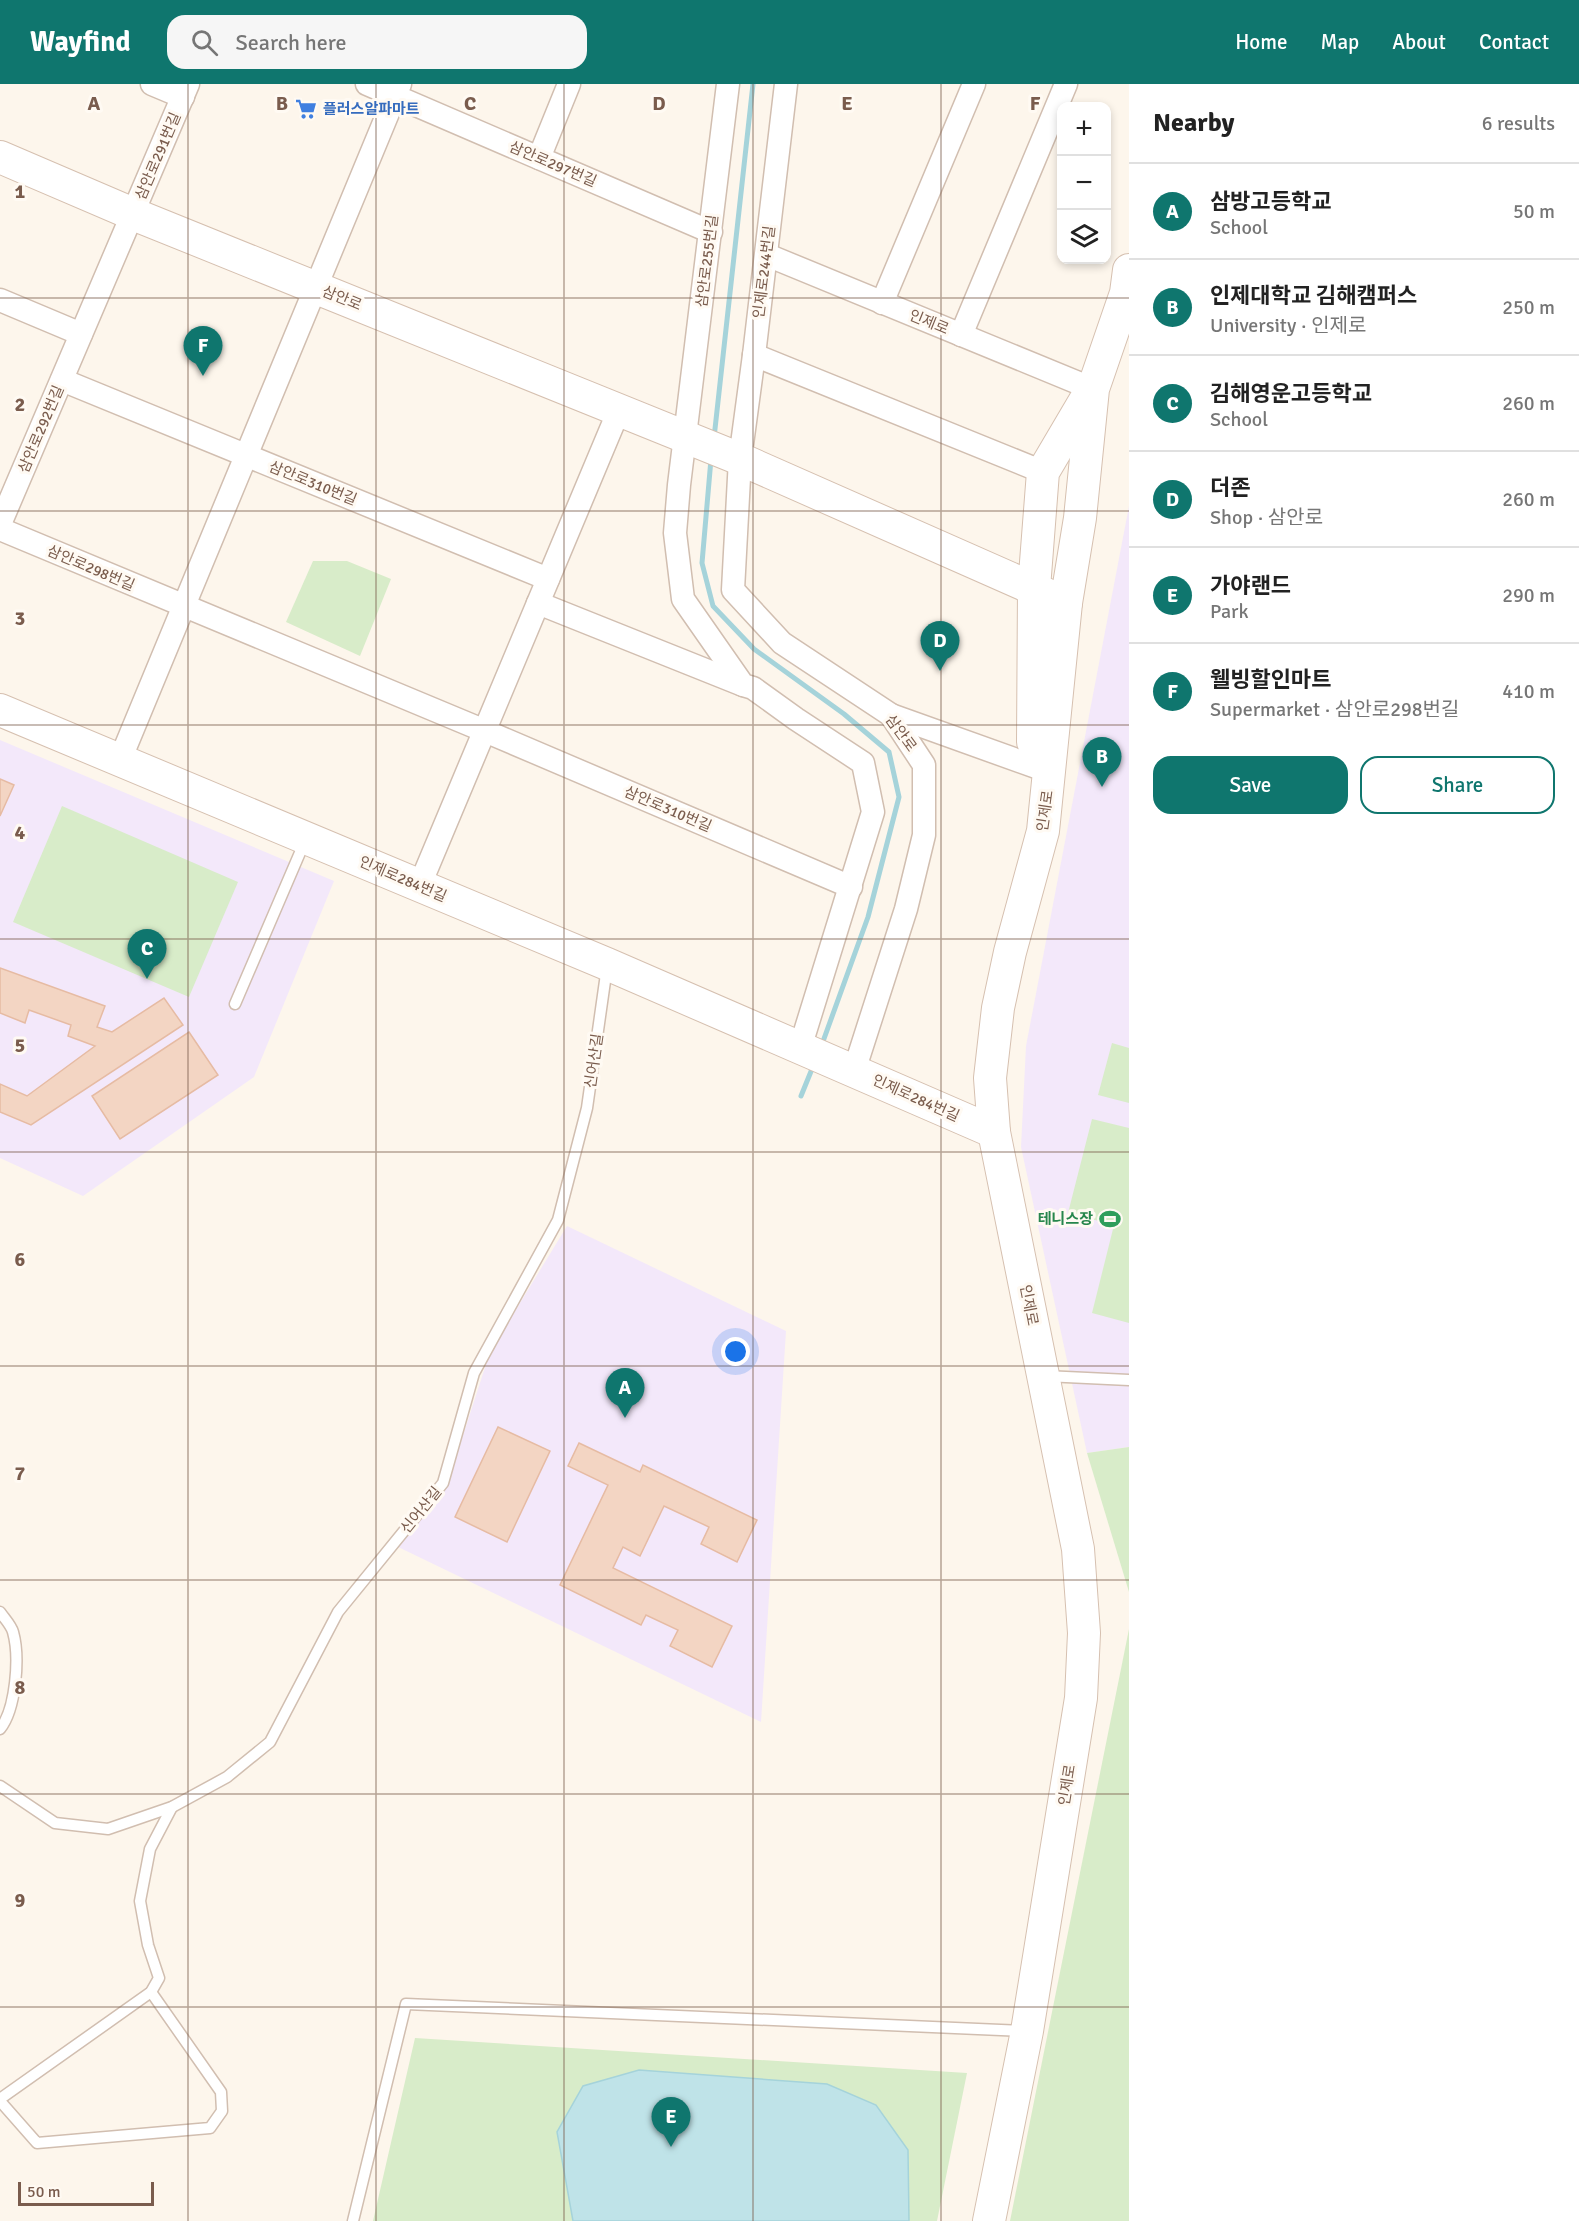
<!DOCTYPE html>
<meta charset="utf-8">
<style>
body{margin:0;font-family:Signika,"Noto Sans KR",sans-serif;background:#f6f6f6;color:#222}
.controls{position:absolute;right:18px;top:18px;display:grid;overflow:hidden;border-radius:12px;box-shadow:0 3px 9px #0003}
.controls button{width:54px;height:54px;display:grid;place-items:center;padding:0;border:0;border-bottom:2px solid #e0e0e0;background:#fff;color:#222;font:30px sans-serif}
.scale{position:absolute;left:18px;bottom:15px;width:136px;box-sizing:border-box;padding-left:6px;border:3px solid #7a5c4d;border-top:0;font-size:16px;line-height:21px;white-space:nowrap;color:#7a5c4d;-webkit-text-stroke:4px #fffaf3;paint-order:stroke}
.you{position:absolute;left:736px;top:1268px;width:21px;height:21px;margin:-15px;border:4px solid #fff;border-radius:50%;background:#1a73e8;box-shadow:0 0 0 9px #1a73e833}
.badge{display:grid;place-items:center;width:39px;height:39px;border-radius:50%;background:#0f766e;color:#fff;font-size:20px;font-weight:700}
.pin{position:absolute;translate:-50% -50px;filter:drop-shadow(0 2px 3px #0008)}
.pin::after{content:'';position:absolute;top:32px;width:21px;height:18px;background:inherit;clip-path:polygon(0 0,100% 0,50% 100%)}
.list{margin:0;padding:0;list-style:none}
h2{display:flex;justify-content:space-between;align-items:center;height:78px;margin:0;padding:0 24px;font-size:26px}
h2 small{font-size:20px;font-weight:400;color:#767676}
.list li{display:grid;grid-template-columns:39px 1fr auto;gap:18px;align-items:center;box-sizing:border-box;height:96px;padding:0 24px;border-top:2px solid #e0e0e0}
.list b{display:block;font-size:22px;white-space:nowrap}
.list p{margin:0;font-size:20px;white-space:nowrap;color:#767676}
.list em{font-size:20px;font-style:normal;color:#767676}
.actions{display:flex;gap:12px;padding:18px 24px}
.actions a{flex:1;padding:14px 0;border:2px solid #0f766e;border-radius:18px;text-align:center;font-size:21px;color:#0f766e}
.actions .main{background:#0f766e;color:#fff}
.icon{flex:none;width:33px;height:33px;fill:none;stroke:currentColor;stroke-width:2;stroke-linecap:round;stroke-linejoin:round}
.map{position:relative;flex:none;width:1129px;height:2137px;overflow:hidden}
header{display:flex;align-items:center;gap:36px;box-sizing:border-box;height:84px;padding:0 30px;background:#0f766e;color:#fff}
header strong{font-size:28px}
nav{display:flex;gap:33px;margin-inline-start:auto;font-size:21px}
.search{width:420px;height:54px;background:#f6f6f6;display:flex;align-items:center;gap:15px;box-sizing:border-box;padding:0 21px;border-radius:18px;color:#767676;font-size:22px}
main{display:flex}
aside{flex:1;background:#fff}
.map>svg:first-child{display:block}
</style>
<header>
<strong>Wayfind</strong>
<div class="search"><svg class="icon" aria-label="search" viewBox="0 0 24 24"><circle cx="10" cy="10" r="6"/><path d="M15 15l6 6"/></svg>Search here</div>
<nav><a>Home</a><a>Map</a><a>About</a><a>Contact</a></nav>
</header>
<main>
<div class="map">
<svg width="1129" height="2137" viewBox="0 0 1129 2137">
<rect width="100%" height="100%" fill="#fdf6ec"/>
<g fill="#f3e8fa">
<path d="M1129 422V1363L1087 1369 1021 1063 1026 962Z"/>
<path d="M0 656 334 797 254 993 83 1112 0 1074Z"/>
<path d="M567 1142 786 1247 761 1638 394 1461 447 1401 490 1268Z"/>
</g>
<g fill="#d8ecc9">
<path d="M313 477H347L391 495 360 572 286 538Z"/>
<path d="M62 722 238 798 189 913 13 838Z"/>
<path d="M1112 959 1129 964V1019L1098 1011Z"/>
<path d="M1092 1035 1129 1044V1239L1092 1229 1114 1141 1068 1129Z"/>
<path d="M1129 1363V1508L1087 1369Z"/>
<path d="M1129 1545V2137H1010Z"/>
<path d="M415 1954 967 1989 937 2137H373Z"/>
</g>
<path fill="#bfe3e8" stroke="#a5d3da" stroke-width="1.5" d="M639 1986 827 2000 876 2021 908 2066 909 2137H573L557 2048 583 2002Z"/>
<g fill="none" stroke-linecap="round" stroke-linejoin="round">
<g stroke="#a5d3da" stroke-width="5">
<path d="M714 354 753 0"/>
<path d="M711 375 702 479 713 522 754 565 844 630 889 668 899 713 868 833 821 963"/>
<path d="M801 1012 814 980"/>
</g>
</g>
<g fill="#f3d5c3" stroke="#e6bba3" stroke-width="1.5">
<path d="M0 695 14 701 0 732Z"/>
<path d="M0 884 105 922 97 943 112 948 164 914 183 941 31 1041 0 1028V1000L27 1012 95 962 68 952 71 941 29 926 25 939 0 929Z"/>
<path d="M189 948 218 991 120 1055 92 1012Z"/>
<path d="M498 1343 550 1367 507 1458 455 1433Z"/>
<path d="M579 1359 640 1388 643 1381 757 1436 737 1478 701 1460 709 1443 664 1422 640 1472 623 1463 613 1484 732 1542 712 1583 670 1562 678 1546 646 1531 641 1541 560 1501 608 1401 568 1382Z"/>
</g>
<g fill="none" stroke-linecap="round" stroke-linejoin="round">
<defs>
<g id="lane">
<path d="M235 920 305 757"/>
<path d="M1045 1292 1129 1296"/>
<path d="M0 1528C4 1534 11 1541 13 1548 20 1573 16 1625 0 1645"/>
<path d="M0 1702 55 1739 108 1745 172 1723 227 1693 270 1658 338 1528 443 1399 474 1289 558 1136 587 1024 607 883"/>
<path d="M0 2015 151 1908 159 1894 148 1861 140 1817 150 1765 172 1723"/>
<path d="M0 2017 37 2059 210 2044 222 2027 221 2008 151 1908"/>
<path d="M353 2137 406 1920 1023 1947"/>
</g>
<g id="street">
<path d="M152 0 183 13"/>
<path d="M367 0 711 148"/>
<path d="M728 0 679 401 675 449 683 515 743 601 753 604 796 635 863 679 873 728 800 964"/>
<path d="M786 0 754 271 740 375 733 506 782 559 891 631 924 681V751L906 825 854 987"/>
<path d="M539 74 569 0"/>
<path d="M767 171 1093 305"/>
<path d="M0 216 81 250"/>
<path d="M882 219 974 0"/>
<path d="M961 251 1066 0"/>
<path d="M754 271 1043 388"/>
<path d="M62 296 548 495"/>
<path d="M0 440 188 0"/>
<path d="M0 445 485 647 851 803"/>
<path d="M538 519 743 601"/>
<path d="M891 631 1050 688"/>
<path d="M120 676 400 0"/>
<path d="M419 803 619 326"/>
</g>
<g id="secondary">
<path d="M0 73 133 130 740 375 1066 519"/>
<path d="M0 626 607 880 994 1048"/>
<path d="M1041 672 1033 658 1034 504 1043 388 1089 310"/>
<path d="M989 2137 1027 1947 1081 1614 1084 1549 1078 1465 994 1048 990 994 998 924 1010 868 1043 747 1066 519 1080 434 1093 305 1126 209 1129 186"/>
</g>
</defs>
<use href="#lane" stroke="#d1beb0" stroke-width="13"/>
<use href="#street" stroke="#d1beb0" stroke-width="25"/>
<use href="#secondary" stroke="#d6c0b0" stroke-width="34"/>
<use href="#lane" stroke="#fff" stroke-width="10"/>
<use href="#street" stroke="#fff" stroke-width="22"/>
<use href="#secondary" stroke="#fff" stroke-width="32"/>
</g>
<path fill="none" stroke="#7a5c4d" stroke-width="1.5" stroke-opacity="0.55" d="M188 0V2137M376 0V2137M564 0V2137M753 0V2137M941 0V2137M0 214H1129M0 427H1129M0 641H1129M0 855H1129M0 1068H1129M0 1282H1129M0 1496H1129M0 1710H1129M0 1923H1129"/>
<defs>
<symbol id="supermarket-bare" viewBox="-9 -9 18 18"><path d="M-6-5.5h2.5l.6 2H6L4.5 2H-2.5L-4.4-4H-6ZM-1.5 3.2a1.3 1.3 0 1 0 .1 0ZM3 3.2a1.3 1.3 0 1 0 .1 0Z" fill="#3f7fe0" stroke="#fffaf3" stroke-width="2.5" paint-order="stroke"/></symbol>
<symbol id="stadium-bare" viewBox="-9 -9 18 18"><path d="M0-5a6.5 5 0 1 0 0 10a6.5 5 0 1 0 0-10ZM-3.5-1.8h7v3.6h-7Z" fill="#2e9e5b" stroke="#fffaf3" stroke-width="2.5" paint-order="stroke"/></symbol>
</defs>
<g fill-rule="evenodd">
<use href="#supermarket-bare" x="291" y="10" width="30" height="30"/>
<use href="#stadium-bare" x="1095" y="1120" width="30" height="30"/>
</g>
<g text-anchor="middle" stroke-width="6" stroke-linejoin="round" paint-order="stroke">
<g font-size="15" font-weight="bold" fill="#366cbe" stroke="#fffaf3" text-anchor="start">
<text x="323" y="30">플러스알파마트</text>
</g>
<g font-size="15" fill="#7a5c4d" stroke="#fffaf3">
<text transform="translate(158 72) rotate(-67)" y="5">삼안로291번길</text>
<text transform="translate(553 80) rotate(23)" y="5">삼안로297번길</text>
<text transform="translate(707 177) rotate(-83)" y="5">삼안로255번길</text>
<text transform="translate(764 188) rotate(-83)" y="5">인제로244번길</text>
<text transform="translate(342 214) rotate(22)" y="5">삼안로</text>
<text transform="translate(929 238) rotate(22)" y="5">인제로</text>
<text transform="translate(41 345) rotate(-67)" y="5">삼안로292번길</text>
<text transform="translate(313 399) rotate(22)" y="5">삼안로310번길</text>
<text transform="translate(91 484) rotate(23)" y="5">삼안로298번길</text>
<text transform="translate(901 649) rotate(54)" y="5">삼안로</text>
<text transform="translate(668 725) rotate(23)" y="5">삼안로310번길</text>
<text transform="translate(1045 727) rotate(-82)" y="5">인제로</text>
<text transform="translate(403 795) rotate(23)" y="5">인제로284번길</text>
<text transform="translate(594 977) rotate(-82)" y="5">신어산길</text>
<text transform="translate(916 1014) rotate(24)" y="5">인제로284번길</text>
<text transform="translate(1029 1221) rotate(79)" y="5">인제로</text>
<text transform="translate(421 1426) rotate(-51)" y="5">신어산길</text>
<text transform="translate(1067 1701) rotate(-81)" y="5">인제로</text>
</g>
<g font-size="15" font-weight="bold" fill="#27864d" stroke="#fffaf3" text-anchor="end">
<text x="1093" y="1140">테니스장</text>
</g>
</g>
<g font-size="20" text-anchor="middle" font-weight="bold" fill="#7a5c4d" stroke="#fffaf3" stroke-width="6" stroke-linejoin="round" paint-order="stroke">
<text x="94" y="26">A</text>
<text x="282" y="26">B</text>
<text x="470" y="26">C</text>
<text x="659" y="26">D</text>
<text x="847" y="26">E</text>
<text x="1035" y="26">F</text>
<text x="20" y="114">1</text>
<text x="20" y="327">2</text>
<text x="20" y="541">3</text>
<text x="20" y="755">4</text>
<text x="20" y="968">5</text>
<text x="20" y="1182">6</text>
<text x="20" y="1396">7</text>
<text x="20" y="1610">8</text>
<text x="20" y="1823">9</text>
</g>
</svg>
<div class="controls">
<button>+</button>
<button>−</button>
<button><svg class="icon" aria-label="layers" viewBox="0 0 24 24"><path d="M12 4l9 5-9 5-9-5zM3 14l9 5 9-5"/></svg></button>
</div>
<div class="scale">50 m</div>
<div class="you"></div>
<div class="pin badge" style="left:625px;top:1334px">A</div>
<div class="pin badge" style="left:1102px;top:703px">B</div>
<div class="pin badge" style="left:147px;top:895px">C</div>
<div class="pin badge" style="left:940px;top:587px">D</div>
<div class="pin badge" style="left:671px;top:2063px">E</div>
<div class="pin badge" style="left:203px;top:292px">F</div>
</div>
<aside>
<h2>Nearby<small>6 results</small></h2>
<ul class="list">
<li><span class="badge">A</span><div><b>삼방고등학교</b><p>School</p></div><em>50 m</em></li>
<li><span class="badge">B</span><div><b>인제대학교 김해캠퍼스</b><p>University · 인제로</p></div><em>250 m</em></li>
<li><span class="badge">C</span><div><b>김해영운고등학교</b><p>School</p></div><em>260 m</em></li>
<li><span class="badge">D</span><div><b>더존</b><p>Shop · 삼안로</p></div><em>260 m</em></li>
<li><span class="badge">E</span><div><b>가야랜드</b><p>Park</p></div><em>290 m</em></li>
<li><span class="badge">F</span><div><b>웰빙할인마트</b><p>Supermarket · 삼안로298번길</p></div><em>410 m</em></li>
</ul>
<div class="actions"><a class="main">Save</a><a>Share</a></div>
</aside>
</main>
